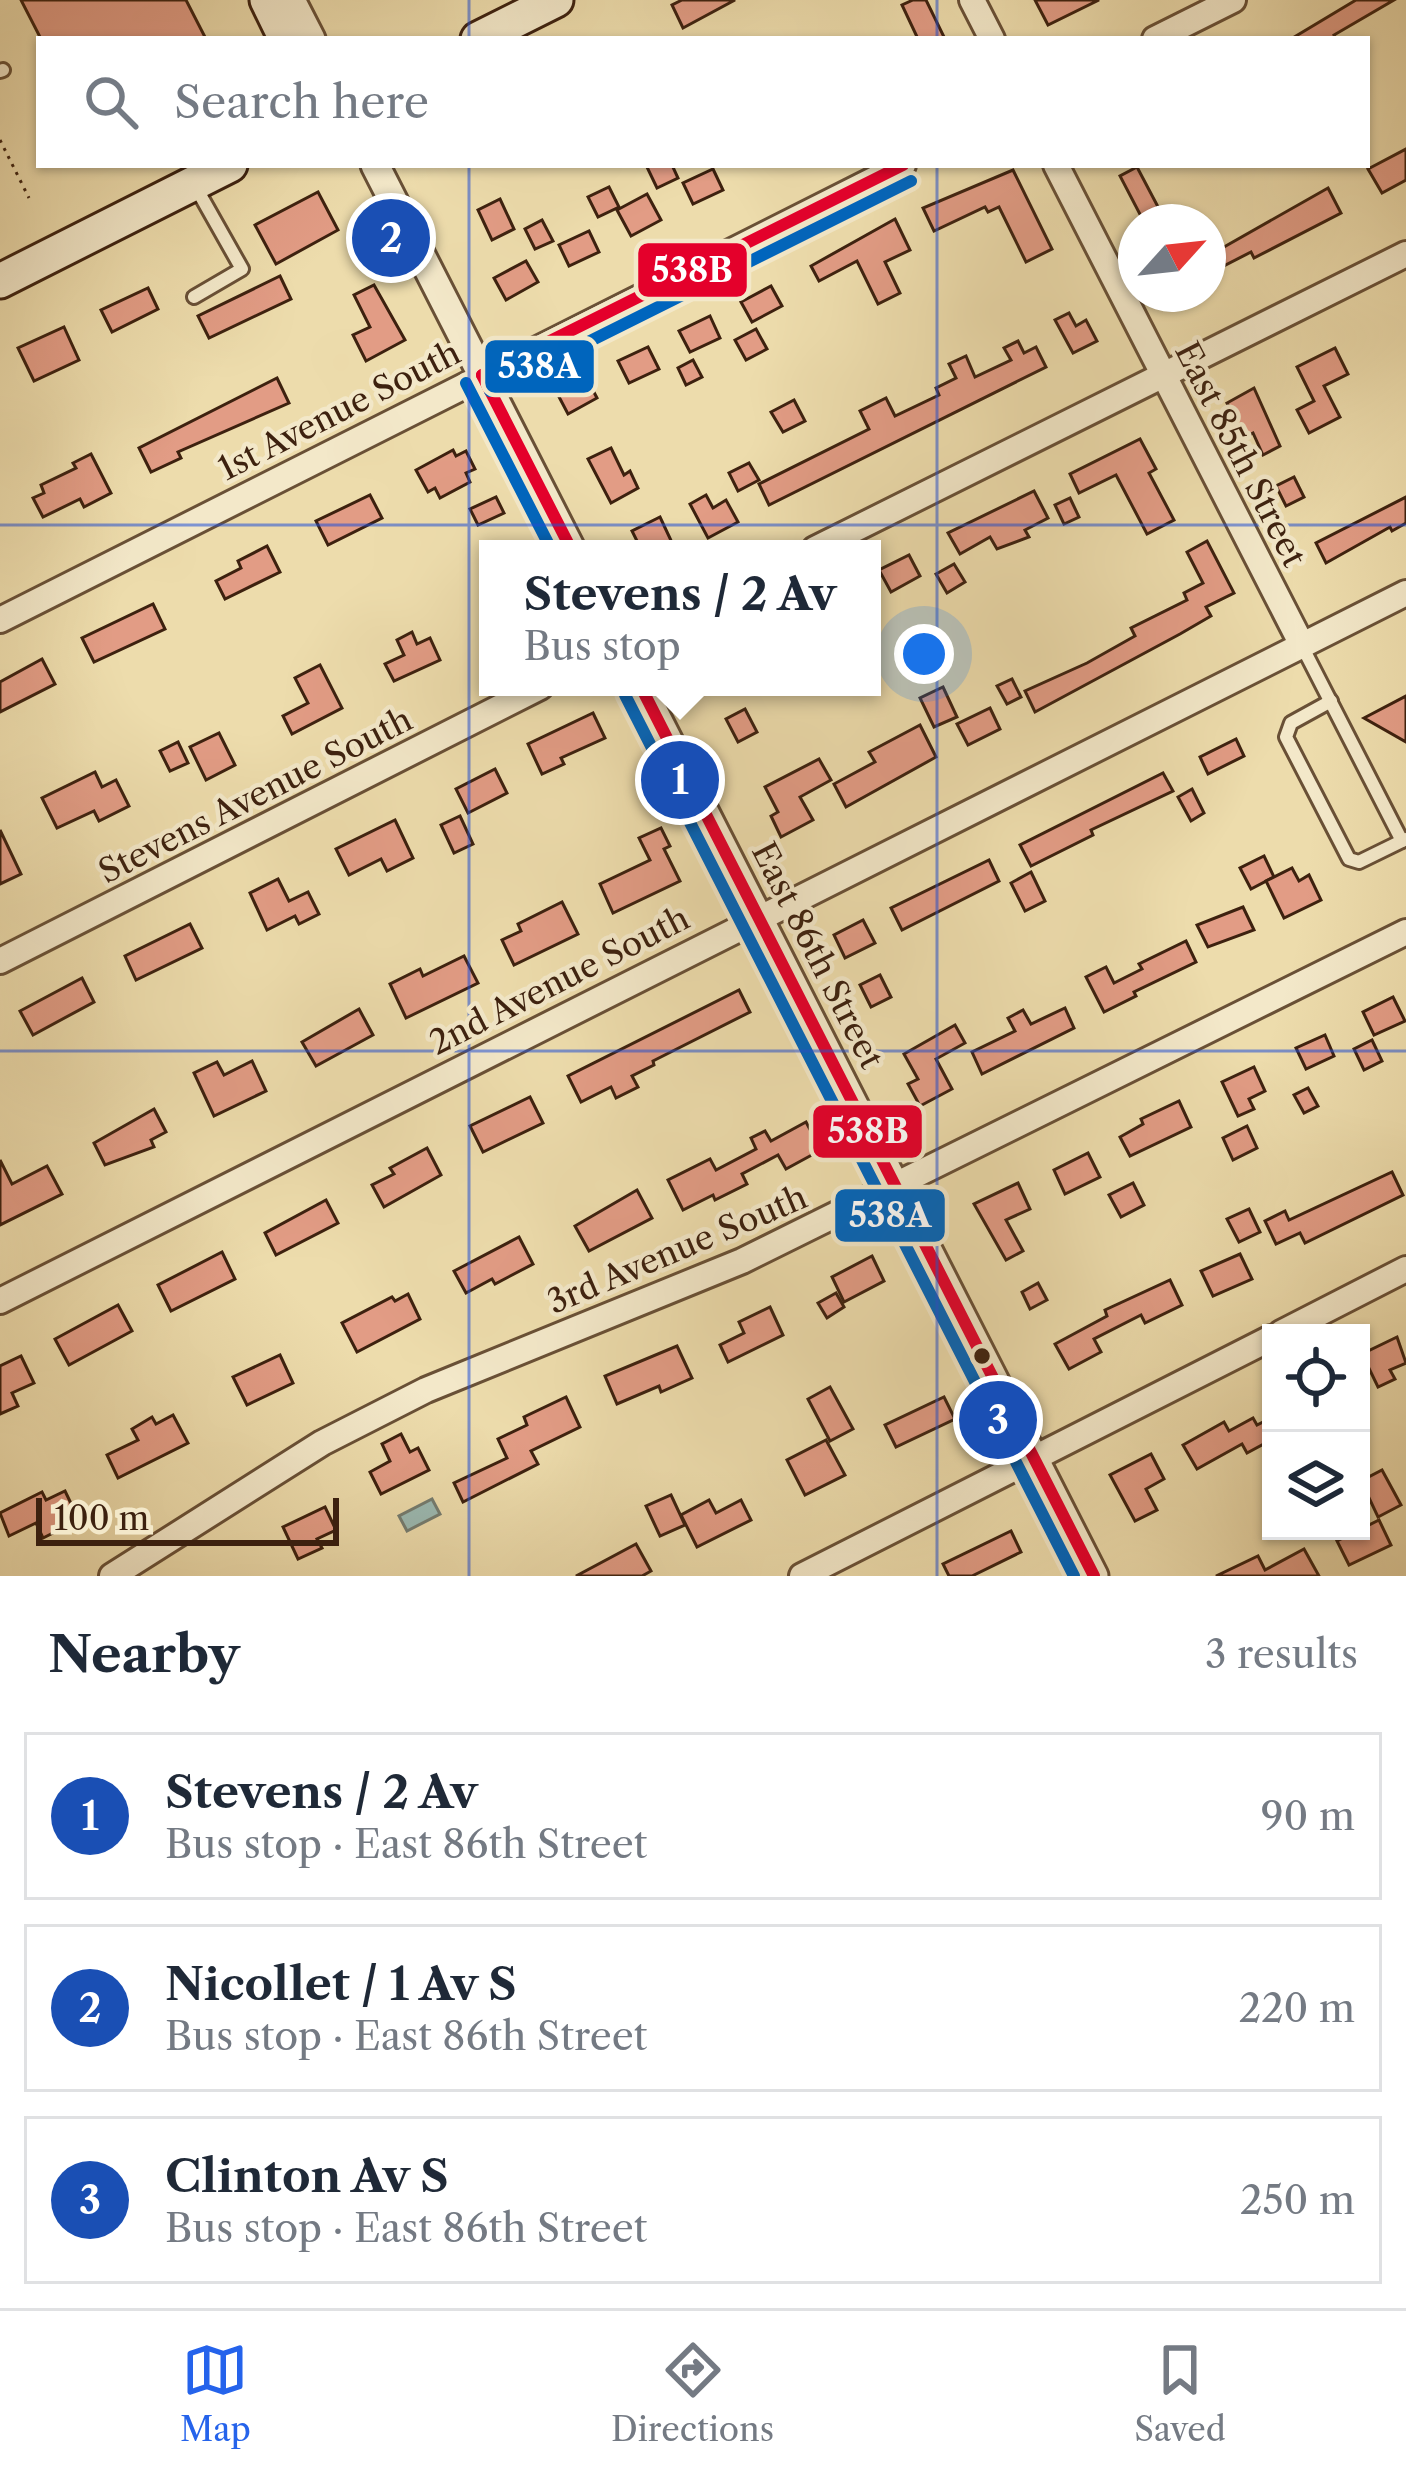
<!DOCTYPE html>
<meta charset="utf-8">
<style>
body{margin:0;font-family:"Libre Caslon Text",serif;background:#f6f6f7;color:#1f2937}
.controls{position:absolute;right:36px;bottom:36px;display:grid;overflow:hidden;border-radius:0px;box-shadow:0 3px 9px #0004}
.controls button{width:108px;height:108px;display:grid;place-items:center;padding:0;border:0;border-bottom:3px solid #e0e1e3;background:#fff;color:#1f2937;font:60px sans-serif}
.compass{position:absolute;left:1118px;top:204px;width:108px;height:108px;border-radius:50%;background:#fff;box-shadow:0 3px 9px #0004;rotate:63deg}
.scale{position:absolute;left:36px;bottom:30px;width:303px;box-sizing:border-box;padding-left:12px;border:6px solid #3d210f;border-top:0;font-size:33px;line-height:42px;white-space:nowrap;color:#3d210f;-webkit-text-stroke:9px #f3e8c9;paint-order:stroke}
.you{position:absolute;left:924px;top:654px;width:42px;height:42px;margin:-30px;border:9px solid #fff;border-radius:50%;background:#1a73e8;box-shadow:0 0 0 18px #1a73e833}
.badge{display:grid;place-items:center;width:78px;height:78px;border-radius:50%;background:#2563eb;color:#fff;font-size:39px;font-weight:700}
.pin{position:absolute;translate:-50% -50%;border:6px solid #fff;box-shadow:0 3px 12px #0006}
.popup{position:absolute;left:479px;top:540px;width:402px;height:156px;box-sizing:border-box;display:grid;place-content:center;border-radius:0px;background:#fff;filter:drop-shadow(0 3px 9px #0005);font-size:39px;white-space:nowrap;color:#747a83}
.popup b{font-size:45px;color:#1f2937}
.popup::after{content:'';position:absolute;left:50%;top:100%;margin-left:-24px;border:24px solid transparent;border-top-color:#fff}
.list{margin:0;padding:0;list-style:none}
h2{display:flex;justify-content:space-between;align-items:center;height:156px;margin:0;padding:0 48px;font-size:51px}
h2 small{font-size:39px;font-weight:400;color:#747a83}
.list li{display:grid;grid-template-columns:78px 1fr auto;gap:36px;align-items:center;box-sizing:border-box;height:168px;margin:0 24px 24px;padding:0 24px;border:3px solid #e0e1e3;border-radius:0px}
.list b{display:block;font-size:45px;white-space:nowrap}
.list p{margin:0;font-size:39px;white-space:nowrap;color:#747a83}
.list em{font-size:39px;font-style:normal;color:#747a83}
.icon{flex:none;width:66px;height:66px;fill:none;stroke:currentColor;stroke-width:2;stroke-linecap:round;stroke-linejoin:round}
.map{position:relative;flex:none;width:1406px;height:1576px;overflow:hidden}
.search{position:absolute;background:#fff;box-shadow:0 3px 9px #0004;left:36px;right:36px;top:36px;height:132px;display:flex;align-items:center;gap:30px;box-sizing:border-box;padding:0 42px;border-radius:0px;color:#747a83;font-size:45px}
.sheet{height:732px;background:#fff}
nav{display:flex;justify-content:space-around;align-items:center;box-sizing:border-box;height:168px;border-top:3px solid #e0e1e3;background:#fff;font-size:33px;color:#747a83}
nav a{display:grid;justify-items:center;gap:6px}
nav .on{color:#2563eb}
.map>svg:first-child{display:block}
</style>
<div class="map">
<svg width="1406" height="1576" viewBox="0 0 1406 1576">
<rect width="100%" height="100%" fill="#eddcac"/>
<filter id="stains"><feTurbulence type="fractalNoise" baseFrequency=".00167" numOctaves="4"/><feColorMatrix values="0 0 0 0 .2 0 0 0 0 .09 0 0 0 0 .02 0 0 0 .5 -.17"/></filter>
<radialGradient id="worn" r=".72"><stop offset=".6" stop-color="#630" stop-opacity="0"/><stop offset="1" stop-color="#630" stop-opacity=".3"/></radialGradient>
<path fill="#9bbab3" stroke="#757d71" stroke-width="3" d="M432 1499 440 1514 407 1531 399 1516Z"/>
<g fill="#e29c85" stroke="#3d210f" stroke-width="3">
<path d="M21 0H186L206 39H41Z"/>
<path d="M682 0H735L683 28 672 5Z"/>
<path d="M913 0H926L945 39H918L902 5Z"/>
<path d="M1035 0H1099L1048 25Z"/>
<path d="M1356 0H1394L1334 35 1336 39H1291Z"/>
<path d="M1406 149V180L1382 193 1368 169Z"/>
<path d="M646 165H672L678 178 657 188Z"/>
<path d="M1137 167 1166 222H1144L1120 176Z"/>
<path d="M713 169 723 190 693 204 683 183Z"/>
<path d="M1013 170 1052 249 1026 262 999 207 988 212 985 207 934 231 923 208Z"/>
<path d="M609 187 619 207 598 217 588 197Z"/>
<path d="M1328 188 1341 213 1254 258 1251 252 1208 274V256Z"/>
<path d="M318 192 338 230 276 264 255 225Z"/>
<path d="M647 194 661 220 631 236 617 210Z"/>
<path d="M500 199 514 229 492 240 478 210Z"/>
<path d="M895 219 910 250 885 262 900 293 878 304 857 261 819 281 811 266Z"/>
<path d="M542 220 553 241 535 249 525 229Z"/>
<path d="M589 231 599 252 569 266 559 245Z"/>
<path d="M526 261 538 282 506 300 494 278Z"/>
<path d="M280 276 291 299 209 338 198 316Z"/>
<path d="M374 285 405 340 366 361 353 335 370 327 354 295Z"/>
<path d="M771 286 782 306 752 322 741 302Z"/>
<path d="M148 288 158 309 112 332 101 310Z"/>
<path d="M1069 313 1076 326 1086 320 1097 341 1073 353 1055 320Z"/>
<path d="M710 316 720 338 690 352 679 331Z"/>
<path d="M64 327 79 360 34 381 18 348Z"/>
<path d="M756 329 767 349 746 360 735 340Z"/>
<path d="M1018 341 1024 353 1036 347 1046 367 769 505 759 484 869 429 860 411 886 398 895 416 939 395 936 388 956 378 949 364 966 356 975 377 1011 360 1004 348Z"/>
<path d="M648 347 659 369 629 383 618 361Z"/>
<path d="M1335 348 1348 374 1324 386 1340 417 1309 433 1297 410 1314 401 1297 367Z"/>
<path d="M693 360 702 377 686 385 678 368Z"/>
<path d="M586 377 597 398 568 414 557 393Z"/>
<path d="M277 378 289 403 178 452 181 458 151 472 139 448Z"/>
<path d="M1254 388 1280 446 1263 455 1253 433 1245 437 1227 403Z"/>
<path d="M794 400 805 421 783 432 771 412Z"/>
<path d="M1140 439 1156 469 1149 473 1174 520 1147 534 1116 475 1079 493 1070 474Z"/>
<path d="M611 448 624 475 630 471 638 488 611 503 588 459Z"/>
<path d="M453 450 456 456 466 451 475 469 466 473 470 482 440 498 435 488 428 492 416 470Z"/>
<path d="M91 454 111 493 84 507 80 499 43 517 33 498 44 493 41 485 76 468 73 463Z"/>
<path d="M749 463 759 480 738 491 729 473Z"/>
<path d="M1294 477 1304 497 1286 506 1276 486Z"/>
<path d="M1034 491 1048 518 1025 530 1029 537 997 549 990 537 960 554 948 533Z"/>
<path d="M370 495 382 518 328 545 316 521Z"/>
<path d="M706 495 713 508 726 500 738 522 708 538 690 504Z"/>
<path d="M496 497 504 513 478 525 470 509Z"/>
<path d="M1406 497V523L1392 531 1390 527 1326 563 1316 543Z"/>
<path d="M1070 498 1079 517 1064 524 1055 505Z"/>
<path d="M660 517 675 549H641L632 531Z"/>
<path d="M1207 541 1234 593 1206 607 1211 616 1180 634 1035 712 1025 691 1087 663 1135 636 1131 628 1187 600 1184 593 1203 583 1187 552Z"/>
<path d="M267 546 280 572 225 599 216 581 241 568 238 561Z"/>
<path d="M909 555 920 576 891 592 879 570Z"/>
<path d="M954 564 965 582 947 593 936 574Z"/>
<path d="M153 604 165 629 94 662 82 638Z"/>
<path d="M412 632 417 644 430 638 440 660 394 681 385 664 404 655 397 640Z"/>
<path d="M42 659 55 684 0 712V682Z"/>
<path d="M320 665 342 708 292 734 283 716 308 703 295 678Z"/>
<path d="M1012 679 1021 697 1007 704 997 686Z"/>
<path d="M943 687 957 717 934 727 920 698Z"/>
<path d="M1406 696V742L1364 718Z"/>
<path d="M990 708 1000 729 968 745 957 724Z"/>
<path d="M745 709 757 732 738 742 726 719Z"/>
<path d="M593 713 605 738 561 758 564 764 542 774 528 744Z"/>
<path d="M920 725 936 757 846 807 834 784 875 762 869 752Z"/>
<path d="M219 733 235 765 206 780 190 747Z"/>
<path d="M1236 739 1244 756 1208 774 1200 757Z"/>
<path d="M178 742 188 763 170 771 160 751Z"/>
<path d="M819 759 831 780 800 797 813 820 781 837 771 816 778 812 765 787Z"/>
<path d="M495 769 507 793 468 813 456 789Z"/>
<path d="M95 772 102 787 116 780 129 806 99 821 94 811 57 828 42 798Z"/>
<path d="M1163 773 1173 791 1091 830 1093 835 1031 866 1020 845Z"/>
<path d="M1192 789 1204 813 1191 821 1178 797Z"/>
<path d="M460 816 473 844 454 853 441 825Z"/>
<path d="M395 820 413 858 387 871 381 859 349 875 336 849Z"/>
<path d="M661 828 670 846 664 849 680 881 613 913 600 884 650 860 639 838Z"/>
<path d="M0 830 21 874 0 884Z"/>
<path d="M1264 856 1274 877 1251 889 1240 868Z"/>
<path d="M989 860 999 881 902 930 891 908Z"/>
<path d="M1292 868 1299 881 1309 875 1321 900 1284 918 1266 881Z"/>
<path d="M1031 872 1045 901 1025 911 1011 883Z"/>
<path d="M278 879 289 901 308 892 319 914 299 924 295 916 267 930 250 893Z"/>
<path d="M562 902 578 934 514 965 502 940 521 931 518 924Z"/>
<path d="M1243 907 1254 930 1208 947 1197 925Z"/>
<path d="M863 920 875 943 845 958 834 935Z"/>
<path d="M190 924 202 948 136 980 125 956Z"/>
<path d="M1186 941 1196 962 1134 992 1136 996 1104 1012 1086 977 1106 967 1114 983 1142 969 1139 964Z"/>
<path d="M464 956 478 983 406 1018 390 984 420 969 423 976Z"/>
<path d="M880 975 891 997 871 1007 860 985Z"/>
<path d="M82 978 94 1002 33 1035 20 1011Z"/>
<path d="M739 990 750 1012 653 1061 654 1065 632 1076 638 1087 616 1098 611 1087 581 1102 568 1076Z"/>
<path d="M1393 997 1405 1021 1374 1035 1363 1012Z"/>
<path d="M1065 1008 1074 1028 982 1074 972 1052 1015 1031 1008 1018 1023 1010 1031 1024Z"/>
<path d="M359 1009 373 1035 316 1066 302 1042Z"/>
<path d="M955 1025 965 1043 936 1059 952 1089 920 1106 908 1084 918 1079 904 1054Z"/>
<path d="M1325 1035 1334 1056 1306 1069 1296 1048Z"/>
<path d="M1372 1040 1382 1061 1364 1070 1354 1049Z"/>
<path d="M252 1061 266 1091 214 1116 194 1073 217 1062 224 1075Z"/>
<path d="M1254 1067 1265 1091 1249 1099 1254 1109 1238 1116 1222 1082Z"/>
<path d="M1308 1088 1318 1106 1304 1113 1294 1095Z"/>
<path d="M530 1097 543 1123 483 1152 470 1126Z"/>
<path d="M1179 1101 1191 1127 1130 1156 1120 1137 1143 1124 1141 1119Z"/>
<path d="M154 1109 166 1132 151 1140 154 1147 105 1165 94 1143Z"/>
<path d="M806 1122 821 1150 786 1169 778 1155 742 1174 747 1184 715 1200 713 1195 683 1210 668 1180 710 1159 716 1170 756 1149 751 1138 765 1131 771 1141Z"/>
<path d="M1247 1126 1257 1148 1233 1160 1223 1138Z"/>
<path d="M427 1148 441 1175 384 1207 372 1185 394 1174 390 1168Z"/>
<path d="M1088 1153 1100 1177 1065 1194 1054 1170Z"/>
<path d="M0 1160 12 1184 47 1166 62 1194 0 1225Z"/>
<path d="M1392 1172 1403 1195 1305 1243 1300 1233 1276 1244 1265 1221 1285 1211 1289 1220Z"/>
<path d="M1018 1183 1030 1209 1006 1220 1023 1251 1006 1260 974 1204Z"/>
<path d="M1133 1183 1144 1205 1121 1217 1109 1195Z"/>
<path d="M637 1190 652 1218 589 1251 575 1226Z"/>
<path d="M326 1200 338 1223 276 1255 265 1233Z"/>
<path d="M1249 1209 1260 1232 1239 1242 1227 1219Z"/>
<path d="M519 1237 533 1264 495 1284 492 1279 466 1293 454 1271Z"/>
<path d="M222 1252 235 1279 171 1311 158 1285Z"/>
<path d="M1240 1254 1252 1279 1213 1296 1201 1271Z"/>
<path d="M872 1256 884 1281 844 1302 832 1277Z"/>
<path d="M1170 1280 1182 1305 1145 1323 1141 1315 1094 1339 1101 1352 1069 1369 1055 1344 1107 1316 1105 1310Z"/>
<path d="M1038 1283 1047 1300 1030 1309 1022 1292Z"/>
<path d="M836 1293 844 1307 827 1318 818 1303Z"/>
<path d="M408 1294 420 1319 357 1352 342 1323 392 1297 395 1301Z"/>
<path d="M118 1305 132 1331 69 1365 55 1339Z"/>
<path d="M770 1307 783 1335 728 1362 720 1345 744 1333 739 1322Z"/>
<path d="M1397 1337 1406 1363 1390 1370 1395 1379 1378 1387 1362 1354Z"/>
<path d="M677 1346 692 1378 661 1392 659 1386 617 1404 605 1376Z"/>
<path d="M280 1355 293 1383 247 1405 233 1377Z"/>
<path d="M21 1356 34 1383 12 1393 18 1406 0 1414V1366Z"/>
<path d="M830 1387 853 1429 830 1441 808 1399Z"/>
<path d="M566 1397 580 1427 531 1451 538 1464 463 1502 454 1483 507 1458 498 1439 527 1425 524 1417Z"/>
<path d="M944 1397 955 1419 896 1447 885 1425Z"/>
<path d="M173 1415 188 1443 118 1478 107 1455 138 1440 132 1429 152 1417 156 1424Z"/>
<path d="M1253 1418 1257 1425 1271 1418V1440L1247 1453 1242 1444 1197 1469 1183 1445 1224 1422 1229 1431Z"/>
<path d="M401 1434 410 1452 418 1448 429 1470 381 1494 370 1472 390 1461 382 1444Z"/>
<path d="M826 1440 845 1475 805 1495 787 1460Z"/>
<path d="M1151 1454 1164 1479 1146 1489 1157 1510 1135 1521 1110 1475Z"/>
<path d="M1382 1470 1401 1505 1378 1517 1361 1481Z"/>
<path d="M65 1491 79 1520 43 1538 36 1523 9 1536 0 1513 42 1492 46 1500Z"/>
<path d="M671 1495 685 1525 660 1536 646 1506Z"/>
<path d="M709 1500 716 1513 741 1500 751 1520 697 1547 681 1515Z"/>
<path d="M325 1507 336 1530 317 1539 322 1548 298 1559 283 1527Z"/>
<path d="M1379 1520 1391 1545 1349 1565 1337 1541Z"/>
<path d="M1011 1531 1021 1552 972 1576H949L943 1564Z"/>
<path d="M636 1544 651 1571 642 1576H576Z"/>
<path d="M1304 1549 1319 1576H1216L1258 1556 1265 1570Z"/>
</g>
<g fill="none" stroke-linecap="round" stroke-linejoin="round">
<defs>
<g id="service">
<path d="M0 71 3 70"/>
<path d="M194 297 242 269 194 184"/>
<path d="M1302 646 1402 841"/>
<path d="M1331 701 1291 723 1286 737 1349 859 1359 862 1406 839"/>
</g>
<g id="minor">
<path d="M972 0 992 39"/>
<path d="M1155 39 1233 0"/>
<path d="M1056 165 1302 645"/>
<path d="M815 549 1406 254"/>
<path d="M0 620 903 165"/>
<path d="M0 961 540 687"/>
<path d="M0 1301 1406 593"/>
<path d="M1281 1333 1406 1269"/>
<path d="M112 1576 322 1443 426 1390 742 1261 1406 932"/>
<path d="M802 1576 1271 1338"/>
</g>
<g id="tertiary">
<path d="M291 0 311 39"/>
<path d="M375 165 571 549"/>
<path d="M641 687 1094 1576"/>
</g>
<g id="secondary">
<path d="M267 0 286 39"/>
<path d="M478 39 556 0"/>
<path d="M0 281 230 165"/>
</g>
</defs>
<use href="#service" stroke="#695036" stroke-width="18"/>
<use href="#minor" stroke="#695036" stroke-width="30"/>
<use href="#tertiary" stroke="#695036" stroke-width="33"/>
<use href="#secondary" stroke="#3d210f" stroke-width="39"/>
<path stroke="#3d210f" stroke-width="3" stroke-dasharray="3 6" stroke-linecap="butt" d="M0 140 29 198"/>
<use href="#service" stroke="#f3e8c9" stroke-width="12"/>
<use href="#minor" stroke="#f3e8c9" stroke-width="24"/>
<use href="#tertiary" stroke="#f3e8c9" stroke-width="27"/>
<use href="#secondary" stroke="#f3e8c9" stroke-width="33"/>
<defs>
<g id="bus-1">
<path d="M482 375 903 165"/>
<path d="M482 375 571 549"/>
<path d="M641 687 1094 1576"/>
</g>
<g id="bus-2">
<path d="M466 383 551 549"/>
<path d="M490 391 911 181"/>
<path d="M625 695 1074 1576"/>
</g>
</defs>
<use href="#bus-1" stroke="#f3e8c9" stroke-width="21"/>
<use href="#bus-2" stroke="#f3e8c9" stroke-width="21"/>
<use href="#bus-1" stroke="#e4002b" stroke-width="12"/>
<use href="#bus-2" stroke="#0065bd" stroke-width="12"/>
</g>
<path fill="none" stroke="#1d4ed8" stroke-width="3" stroke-opacity="0.55" d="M469 0V39M937 0V39M469 165V1576M937 165V1576M0 525H1406M0 1051H1406"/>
<circle fill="#3d210f" stroke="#f3e8c9" stroke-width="4.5" cx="982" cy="1356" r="10"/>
<g text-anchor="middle" stroke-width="9" stroke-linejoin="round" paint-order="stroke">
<g font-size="33" fill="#3d210f" stroke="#f3e8c9">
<text transform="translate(339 410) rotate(-27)" y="12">1st Avenue South</text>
<text transform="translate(1241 454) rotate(63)" y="12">East 85th Street</text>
<text transform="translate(255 795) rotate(-27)" y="12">Stevens Avenue South</text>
<text transform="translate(818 955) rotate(63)" y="12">East 86th Street</text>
<text transform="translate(559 980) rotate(-27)" y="12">2nd Avenue South</text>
<text transform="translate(677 1249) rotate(-23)" y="12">3rd Avenue South</text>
</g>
</g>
<g stroke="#f3e8c9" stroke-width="4.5">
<rect x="636" y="241" width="113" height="58" rx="12" fill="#e4002b"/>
<rect x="483" y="338" width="113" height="57" rx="12" fill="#0065bd"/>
<rect x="811" y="1103" width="113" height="57" rx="12" fill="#e4002b"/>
<rect x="833" y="1187" width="114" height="57" rx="12" fill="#0065bd"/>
</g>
<g font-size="33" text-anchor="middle" font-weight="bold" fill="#fff">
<text x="692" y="282">538B</text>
<text x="539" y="378">538A</text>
<text x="868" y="1143">538B</text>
<text x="890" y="1227">538A</text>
</g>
<rect width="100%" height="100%" filter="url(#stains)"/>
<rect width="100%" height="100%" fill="url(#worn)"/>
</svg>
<div class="controls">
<button><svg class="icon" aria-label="locate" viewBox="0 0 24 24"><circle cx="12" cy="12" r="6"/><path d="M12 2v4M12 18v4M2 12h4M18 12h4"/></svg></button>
<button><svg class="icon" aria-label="layers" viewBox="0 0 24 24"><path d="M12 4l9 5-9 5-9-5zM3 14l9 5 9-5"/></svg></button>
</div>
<svg class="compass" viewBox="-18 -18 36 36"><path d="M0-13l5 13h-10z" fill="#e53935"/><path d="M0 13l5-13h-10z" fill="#747a83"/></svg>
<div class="scale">100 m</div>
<div class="you"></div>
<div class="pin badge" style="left:680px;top:780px;background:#1a4fb4">1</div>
<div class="popup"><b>Stevens / 2 Av</b>Bus stop</div>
<div class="pin badge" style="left:391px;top:238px;background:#1a4fb4">2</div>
<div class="pin badge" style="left:998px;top:1420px;background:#1a4fb4">3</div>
<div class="search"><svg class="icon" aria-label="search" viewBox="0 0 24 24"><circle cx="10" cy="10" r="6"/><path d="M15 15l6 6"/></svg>Search here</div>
</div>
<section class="sheet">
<h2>Nearby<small>3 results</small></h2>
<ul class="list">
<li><span class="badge" style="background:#1a4fb4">1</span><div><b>Stevens / 2 Av</b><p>Bus stop · East 86th Street</p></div><em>90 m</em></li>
<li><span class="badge" style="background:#1a4fb4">2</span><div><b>Nicollet / 1 Av S</b><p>Bus stop · East 86th Street</p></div><em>220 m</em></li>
<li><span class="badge" style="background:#1a4fb4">3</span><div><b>Clinton Av S</b><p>Bus stop · East 86th Street</p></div><em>250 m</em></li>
</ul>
</section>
<nav>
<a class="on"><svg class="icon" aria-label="map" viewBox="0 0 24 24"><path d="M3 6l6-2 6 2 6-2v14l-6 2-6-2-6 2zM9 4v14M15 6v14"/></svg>Map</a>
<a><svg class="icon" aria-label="directions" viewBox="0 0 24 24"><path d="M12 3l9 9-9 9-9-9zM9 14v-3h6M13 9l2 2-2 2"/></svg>Directions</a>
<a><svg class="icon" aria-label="saved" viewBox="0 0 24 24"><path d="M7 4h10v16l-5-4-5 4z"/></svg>Saved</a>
</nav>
